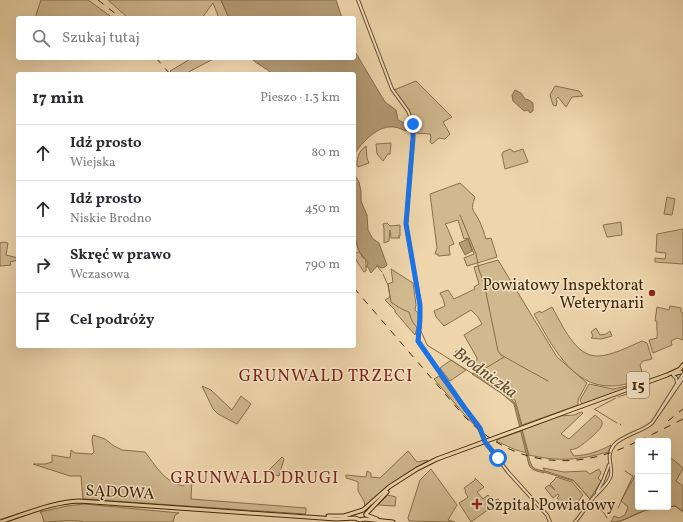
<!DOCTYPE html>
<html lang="pl">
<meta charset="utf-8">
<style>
body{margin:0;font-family:Vollkorn,serif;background:#f2f2f3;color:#2b2b33}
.controls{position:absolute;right:12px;bottom:12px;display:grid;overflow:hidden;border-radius:4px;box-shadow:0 4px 16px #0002}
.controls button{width:36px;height:36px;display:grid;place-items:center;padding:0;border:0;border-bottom:1px solid #e1e1e2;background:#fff;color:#2b2b33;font:20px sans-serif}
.stop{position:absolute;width:12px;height:12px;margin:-9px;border:3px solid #1a73e8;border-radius:50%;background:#fff}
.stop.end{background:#1a73e8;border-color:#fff;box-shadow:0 1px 4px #0008}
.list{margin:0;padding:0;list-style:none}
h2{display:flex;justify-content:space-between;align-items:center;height:52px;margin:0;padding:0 16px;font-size:17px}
h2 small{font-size:13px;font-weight:400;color:#7c7c81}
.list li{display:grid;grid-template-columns:26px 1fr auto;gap:12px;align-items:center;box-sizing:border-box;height:56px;padding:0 16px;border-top:1px solid #e1e1e2}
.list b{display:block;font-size:15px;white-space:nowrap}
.list p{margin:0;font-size:13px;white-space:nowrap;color:#7c7c81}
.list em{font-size:13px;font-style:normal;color:#7c7c81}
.icon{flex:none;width:22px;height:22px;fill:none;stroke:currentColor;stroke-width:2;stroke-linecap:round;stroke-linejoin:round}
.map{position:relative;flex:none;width:683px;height:522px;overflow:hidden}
.search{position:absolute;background:#fff;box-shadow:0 4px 16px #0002;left:16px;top:16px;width:340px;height:44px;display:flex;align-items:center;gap:10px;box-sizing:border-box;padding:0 14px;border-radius:4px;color:#7c7c81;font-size:15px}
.panel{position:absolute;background:#fff;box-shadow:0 4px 16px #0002;left:16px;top:72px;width:340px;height:276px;border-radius:4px}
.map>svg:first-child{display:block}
</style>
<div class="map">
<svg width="683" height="522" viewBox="0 0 683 522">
<rect width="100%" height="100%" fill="#eed5ab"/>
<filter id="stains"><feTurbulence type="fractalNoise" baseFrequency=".005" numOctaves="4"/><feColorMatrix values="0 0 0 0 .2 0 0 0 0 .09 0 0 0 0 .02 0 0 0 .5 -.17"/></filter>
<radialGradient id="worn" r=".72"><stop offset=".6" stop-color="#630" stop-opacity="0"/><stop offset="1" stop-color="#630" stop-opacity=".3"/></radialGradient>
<g fill="#d0b88f" stroke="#88704a">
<path d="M41 0H88L113 18H35Z"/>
<path d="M108 0H221L229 18H219L213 3 202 18H128Z"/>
<path d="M192 58H215L185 74H172L170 71Z"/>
<path d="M416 81 452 117 443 122 450 134 445 139 439 138 432 144 430 142 431 137 430 134 415 133 414 119 394 90Z"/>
<path d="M555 86 579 91 583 96 572 97 566 107 558 97 556 99 557 101 556 106 553 105 550 95Z"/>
<path d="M391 143 390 154H388L383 161 377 154 376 144Z"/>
<path d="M366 146 367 158 369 163 358 167 357 166C357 157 359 151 366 146Z"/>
<path d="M510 149 514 152 523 149 528 162 505 169 502 155 503 152Z"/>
<path d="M460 183 475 197C470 211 473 209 479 220 482 226 484 233 486 239L491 238 497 257 467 266 464 258 474 254 468 238 464 239 458 220 445 224 447 227 454 244 449 246 450 255 438 256V254H435L437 248 430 194Z"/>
<path d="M667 197 675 199 672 215 664 214Z"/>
<path d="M621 222 622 235 607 237 603 225Z"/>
<path d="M387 223 390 226 400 225V236H398L400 238H391L390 230 389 241 384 243V229L383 224Z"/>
<path d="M683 229V264L655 262V258L665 259 666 253 656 252 657 234Z"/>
<path d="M3 242 8 243 6 255 18 258V260L10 262 11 265 0 266V243Z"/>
<path d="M358 252H360L362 257 366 260V271L364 272 354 257V254Z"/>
<path d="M498 260 557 357 587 383 578 400V405L522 425 515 400 476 373 470 365 455 352 458 350 465 358H469L474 361 477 360V358L464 335 482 324 478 317 471 310 444 326 436 317 434 311 445 306 443 299 440 293 448 290 454 299 475 289 474 287 479 284 474 267Z"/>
<path d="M391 269 413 283 416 305 415 310 418 313V324L415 335 395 312V310L385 300 390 297 388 284 393 282Z"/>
<path d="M670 306 681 308V312L683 313V340L677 338 671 341 672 345 653 353 649 340 657 338C658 332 656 327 657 321H655L657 307 669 310Z"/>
<path d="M552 307C562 324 575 357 598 356 611 356 630 346 642 341L647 343 652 359 643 361 640 365 644 380C633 382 622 386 611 386 571 387 551 343 534 314L540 311 541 313Z"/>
<path d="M596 328 600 335 606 334 610 331 612 336 601 339 591 338 593 336 591 332Z"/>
<path d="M451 360 466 370 450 381 440 368Z"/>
<path d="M439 376 475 425 469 420 434 379Z"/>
<path d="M659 376H660L582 404 580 400 589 384 613 389 640 383Z"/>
<path d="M202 386 211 390 232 410 241 396 251 404 237 424 218 414 213 409Z"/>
<path d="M581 412 583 413 561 434 569 439 595 415C597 417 602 420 602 422 605 428 583 444 579 447 576 449 573 449 570 450L574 456C588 455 598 452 611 445L608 452C579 460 559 462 529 455L522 430 560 416 574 415Z"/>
<path d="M521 431 527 453 516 450 496 441 501 438Z"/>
<path d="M93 435 105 439 114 446 122 450 145 452C156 466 164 482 183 486L192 479 191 499 306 508V512L305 514 83 499 81 476H70L33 464H45L52 462V455L70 458 71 450 75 453 92 454 94 452 92 440Z"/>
<path d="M408 451 417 462 427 460 428 461C405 473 383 488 366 507L365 506 364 501 358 491V482L356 481 346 478V475L366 477 367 471 371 473V477L380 478Z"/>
<path d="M282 457 284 459 279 476 273 474 269 470Z"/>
<path d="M670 457 683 468 676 481 683 486V511L675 506C666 508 656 508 647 510 635 513 624 522 611 522L614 516 619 518 625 515 628 507 621 501 636 474H638V507H668V459Z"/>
<path d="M543 468 564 472 586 471 590 474 599 469 601 473 598 478 601 481 590 499 573 480 545 471Z"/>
<path d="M431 469 457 505 448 520 455 522 409 521 408 518 420 480Z"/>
<path d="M556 477 572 482 583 495 571 511 557 498 559 496 558 494 553 498 545 488 549 485 555 490 550 484 555 479Z"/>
<path d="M475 478 484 487 477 492 483 499 488 495 493 501 498 499 500 501 471 522 459 503 467 498 468 497 465 492 466 491 464 488 475 480Z"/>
<path d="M388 495 396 497 395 506 378 505Z"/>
<path d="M84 504C116 507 148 510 179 513L175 515 173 522H84C71 519 57 522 44 522L42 515 40 512 67 506Z"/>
</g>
<g fill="#b39b73" stroke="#856d47">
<path d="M221 0H336L342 18H229Z"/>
<path d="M354 50 385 102 396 110 398 120 406 124 408 126V130L405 131C384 118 366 138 354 154V74H272C266 67 257 65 251 58H354Z"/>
<path d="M515 90 521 93 525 99 529 100 533 103V111L530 113 528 110 524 111 513 101 512 95Z"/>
<path d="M354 174 359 182 361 191V201L367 215 368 230 373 239 379 243 387 265 385 267 382 268 377 266 371 273 368 267H366L368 263C365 258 360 254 358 249 356 244 357 241 354 236Z"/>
<path d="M468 239 472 251 465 255 459 243Z"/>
<path d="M473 373 476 374 477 375C486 381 509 394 514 402 520 412 528 464 533 467 535 470 541 470 544 471V473C538 471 532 471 529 465L514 404 501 393 472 374Z"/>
</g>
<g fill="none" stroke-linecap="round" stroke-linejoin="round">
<g stroke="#856d47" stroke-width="1">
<path d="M460 215 476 254 479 270 484 283 498 351 501 355 548 381"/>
<path d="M377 266 382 272"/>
<path d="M383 274 388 285 391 302C397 306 402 310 409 312L412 321 418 329"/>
<path d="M421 331 427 345 473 374"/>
<path d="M476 374 504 357"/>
<path d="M618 397 636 391"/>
<path d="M594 409 617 423"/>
<path d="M595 409 616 398"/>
<path d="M620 424 621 425"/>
<path d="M544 472 574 481 590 499"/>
<path d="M621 501 633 476 625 471"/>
<path d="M592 502 604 513 607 518"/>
<path d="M618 508 621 502"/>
<path d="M619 522 646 510 675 506 683 512"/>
</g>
<defs>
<g id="minor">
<path d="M358 0 392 89 408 111 413 124V138L406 224 420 305V325L418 337 419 343 479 428 485 442 508 472 547 515 550 522"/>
<path d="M673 375 676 378 677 382"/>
<path d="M658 414 683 374"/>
<path d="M597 492 603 481 609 465"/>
<path d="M575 522C582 514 587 505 594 497 599 491 607 485 610 478 615 469 604 457 614 445 622 435 642 432 652 423L683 378"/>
</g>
<g id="major">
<path d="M673 374 681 372"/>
<path d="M582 406 667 375 680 369 683 365"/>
<path d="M366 514 387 492"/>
<path d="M366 515 377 519"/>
<path d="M328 516H344L363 510 389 487 417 469 437 459"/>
<path d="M0 522C26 514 52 502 79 501L336 519 355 518 360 520 364 519 393 522"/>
</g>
</defs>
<use href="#minor" stroke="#6c542f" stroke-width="4"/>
<use href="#major" stroke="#402906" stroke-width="5"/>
<use href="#minor" stroke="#f4e4c8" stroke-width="2"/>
<use href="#major" stroke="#eed5ab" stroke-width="3"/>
<g stroke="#402906" stroke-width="1" stroke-dasharray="7 7" stroke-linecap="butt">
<path d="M98 0 121 18"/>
<path d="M156 58 170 74"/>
<path d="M354 288 464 416C513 467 576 473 638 441"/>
<path d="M668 421 683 409"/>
<path d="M639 441 683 419"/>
</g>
<defs>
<path id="major-bridge" d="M437 459 582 406"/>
</defs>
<use href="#major-bridge" stroke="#402906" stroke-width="5" stroke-linecap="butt"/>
<use href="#major-bridge" stroke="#eed5ab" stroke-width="3"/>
</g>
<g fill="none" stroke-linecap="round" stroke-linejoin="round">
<path stroke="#1a73e8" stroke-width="5" d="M413 124V138L406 224 420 305V319L418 341 464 407 480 428 485 442 498 458"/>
</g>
<g fill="#8f2418" stroke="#f4e4c8" stroke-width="1.5">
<circle cx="652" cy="293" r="4"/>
<path d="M475 498h4v4h4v4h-4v4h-4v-4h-4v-4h4z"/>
</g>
<g text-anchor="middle" stroke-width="3" stroke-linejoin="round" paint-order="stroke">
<rect fill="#f4e4c8" stroke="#766140" stroke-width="1" x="627" y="372" width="22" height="26" rx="3"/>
<g font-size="15" font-weight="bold" fill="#402906">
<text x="638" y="390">15</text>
</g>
<g font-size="16" fill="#402906" stroke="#f4e4c8" text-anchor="end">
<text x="644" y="290">Powiatowy Inspektorat<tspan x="644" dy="18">Weterynarii</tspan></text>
<text x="486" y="510" text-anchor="start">Szpital Powiatowy</text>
</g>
<g font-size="16" fill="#402906" stroke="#f4e4c8">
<text transform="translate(120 491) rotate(3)" y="6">SĄDOWA</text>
</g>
<g font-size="17" font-style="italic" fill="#624b27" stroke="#f4e4c8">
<text transform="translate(486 372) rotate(36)" y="6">Brodniczka</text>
</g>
<g font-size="17" letter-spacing="1" fill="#7a1f14" stroke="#f4e4c8">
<text x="326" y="381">GRUNWALD TRZECI</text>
<text x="255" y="483">GRUNWALD DRUGI</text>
</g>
</g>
<rect width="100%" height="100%" filter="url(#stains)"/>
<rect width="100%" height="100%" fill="url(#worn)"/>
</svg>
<div class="controls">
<button>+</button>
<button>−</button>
</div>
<div class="stop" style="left:498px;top:458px"></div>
<div class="stop end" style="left:413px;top:124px"></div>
<div class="search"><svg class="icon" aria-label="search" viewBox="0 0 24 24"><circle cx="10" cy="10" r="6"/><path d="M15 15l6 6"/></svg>Szukaj tutaj</div>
<section class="panel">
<h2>17 min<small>Pieszo · 1.3 km</small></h2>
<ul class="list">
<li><svg class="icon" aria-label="ahead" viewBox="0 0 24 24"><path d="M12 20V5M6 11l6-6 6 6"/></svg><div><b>Idź prosto</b><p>Wiejska</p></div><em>80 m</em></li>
<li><svg class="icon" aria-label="ahead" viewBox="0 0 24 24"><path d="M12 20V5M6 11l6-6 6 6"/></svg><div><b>Idź prosto</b><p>Niskie Brodno</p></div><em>450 m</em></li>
<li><svg class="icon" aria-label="right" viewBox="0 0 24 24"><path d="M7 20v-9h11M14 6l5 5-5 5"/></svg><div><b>Skręć w prawo</b><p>Wczasowa</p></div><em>790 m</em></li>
<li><svg class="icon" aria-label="arrive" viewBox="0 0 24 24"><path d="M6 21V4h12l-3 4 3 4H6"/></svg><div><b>Cel podróży</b></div></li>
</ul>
</section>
</div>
